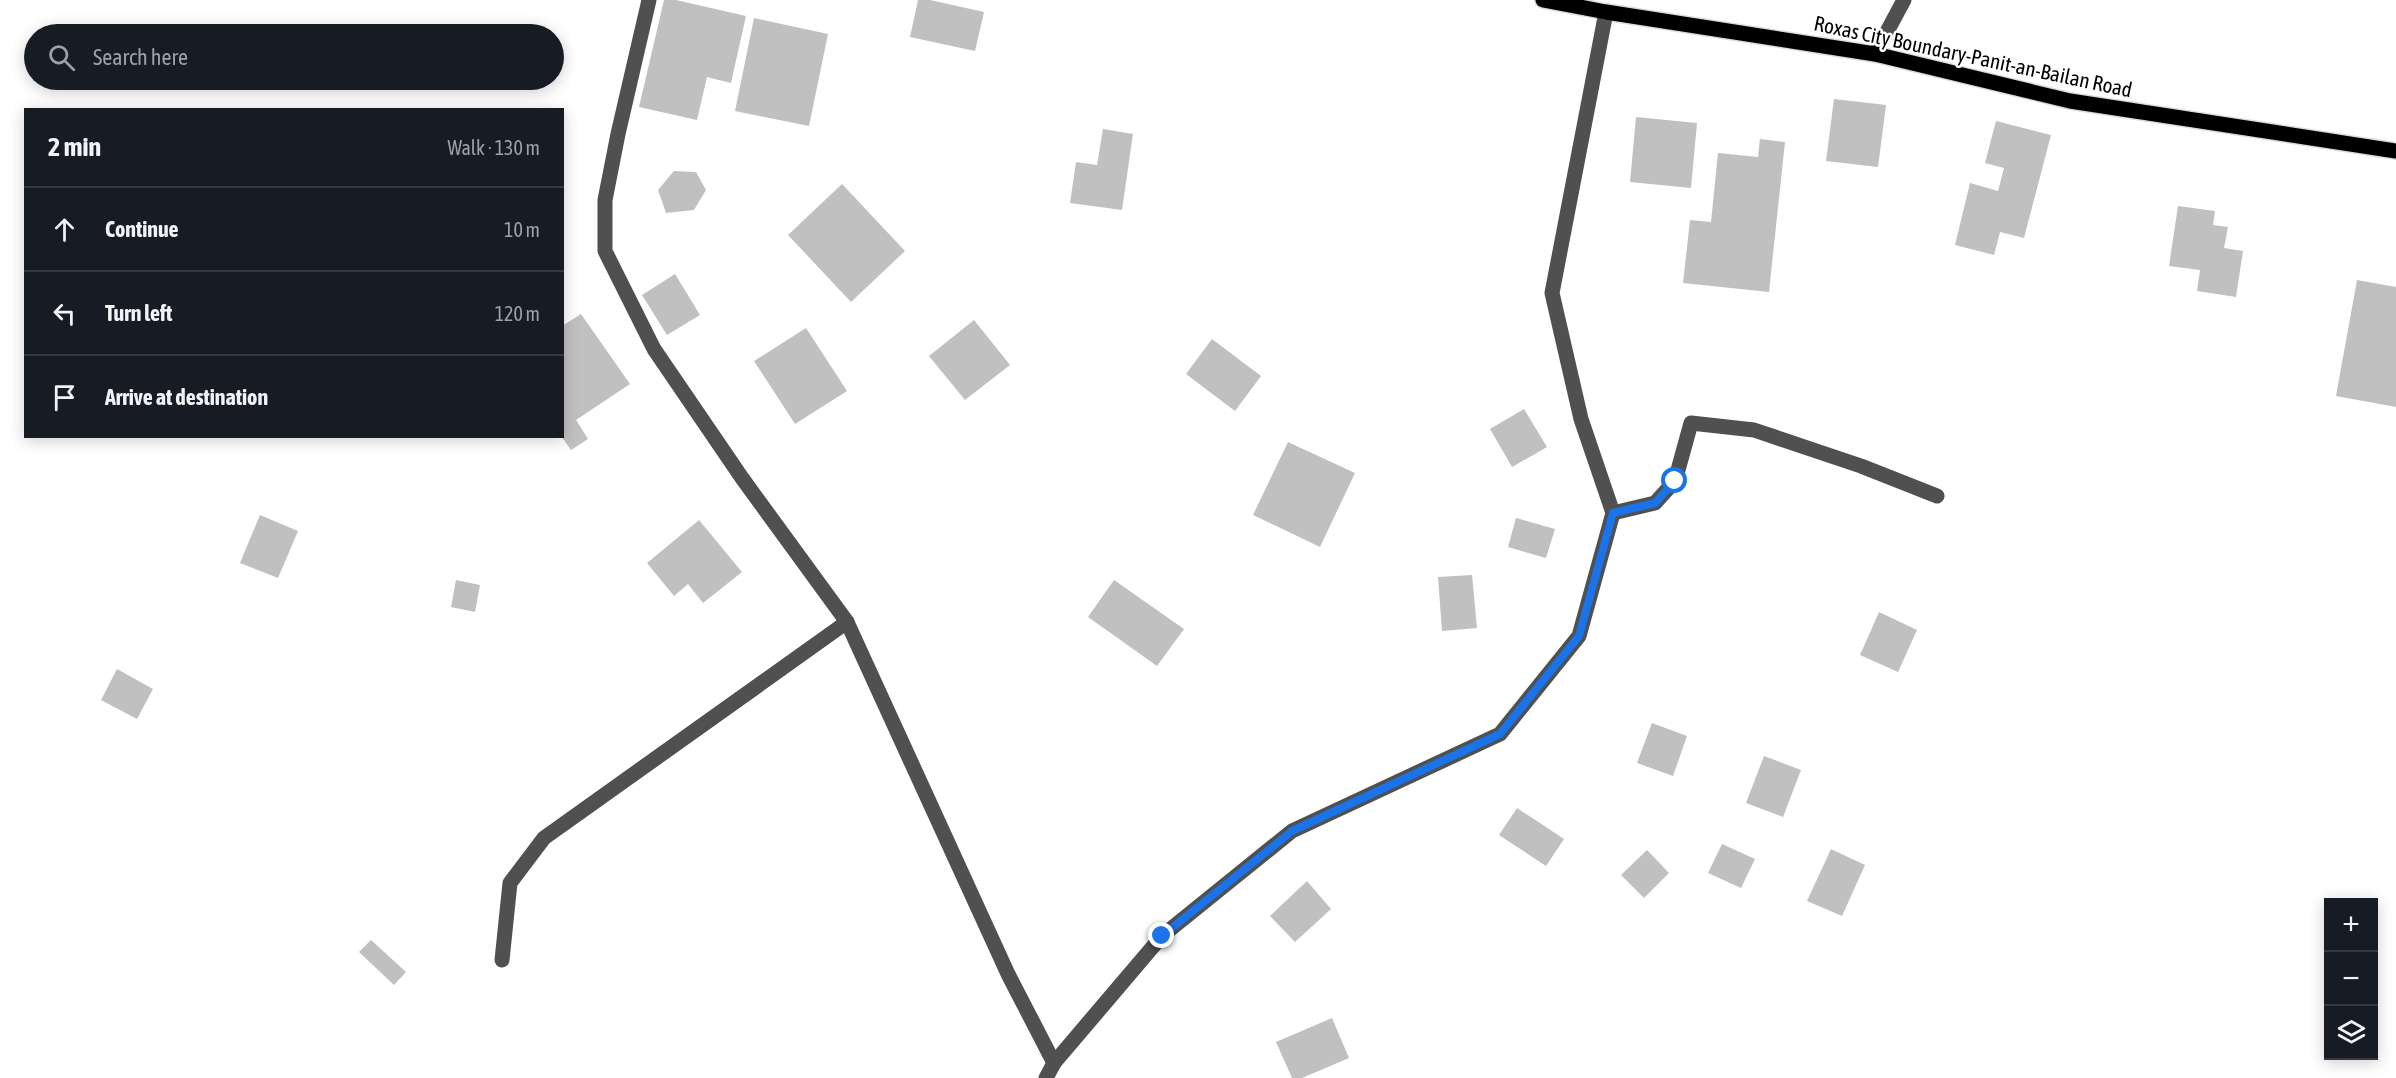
<!DOCTYPE html>
<meta charset="utf-8">
<style>
body{margin:0;font-family:"Asap Condensed",sans-serif;background:#20242c;color:#f1f3f6}
.controls{position:absolute;right:18px;bottom:18px;display:grid;overflow:hidden;border-radius:0px;box-shadow:0 3px 15px #0003}
.controls button{width:54px;height:54px;display:grid;place-items:center;padding:0;border:0;border-bottom:2px solid #363941;background:#171b24;color:#f1f3f6;font:30px sans-serif}
.stop{position:absolute;width:18px;height:18px;margin:-14px;border:4px solid #1a73e8;border-radius:50%;background:#fff}
.stop.end{background:#1a73e8;border-color:#fff;box-shadow:0 2px 6px #0008}
.list{margin:0;padding:0;list-style:none}
h2{display:flex;justify-content:space-between;align-items:center;height:78px;margin:0;padding:0 24px;font-size:26px}
h2 small{font-size:20px;font-weight:400;color:#9ea1a6}
.list li{display:grid;grid-template-columns:39px 1fr auto;gap:18px;align-items:center;box-sizing:border-box;height:84px;padding:0 24px;border-top:2px solid #363941}
.list b{display:block;font-size:22px;white-space:nowrap}
.list em{font-size:20px;font-style:normal;color:#9ea1a6}
.icon{flex:none;width:33px;height:33px;fill:none;stroke:currentColor;stroke-width:2;stroke-linecap:round;stroke-linejoin:round}
.map{position:relative;flex:none;width:2396px;height:1078px;overflow:hidden}
.search{position:absolute;background:#171b24;box-shadow:0 3px 15px #0003;left:24px;top:24px;width:540px;height:66px;display:flex;align-items:center;gap:15px;box-sizing:border-box;padding:0 21px;border-radius:33px;color:#9ea1a6;font-size:22px}
.panel{position:absolute;background:#171b24;box-shadow:0 3px 15px #0003;left:24px;top:108px;width:540px;height:330px;border-radius:0px}
.map>svg:first-child{display:block}
</style>
<div class="map">
<svg width="2396" height="1078" viewBox="0 0 2396 1078">
<rect width="100%" height="100%" fill="#fff"/>
<g fill="#c0c0c0">
<path d="M664 0H676L746 16 731 83 707 77 697 120 639 107Z"/>
<path d="M918 0H930L984 12 975 51 910 37Z"/>
<path d="M754 18 828 34 809 126 735 111Z"/>
<path d="M1834 99 1886 105 1878 167 1826 161Z"/>
<path d="M1636 117 1697 123 1691 188 1630 182Z"/>
<path d="M1996 121 2051 135 2024 238 2000 232 1994 255 1955 245 1970 183 1998 191 2004 168 1985 163Z"/>
<path d="M1103 129 1133 134 1122 210 1070 203 1076 162 1097 165Z"/>
<path d="M1760 139 1785 142 1769 292 1683 283 1690 220 1711 222 1718 153 1758 157Z"/>
<path d="M674 171 696 172 706 190 694 210 666 213 658 190Z"/>
<path d="M842 184 905 251 851 302 788 235Z"/>
<path d="M2178 206 2215 211 2213 225 2228 227 2224 248 2243 251 2236 297 2197 291 2200 270 2169 266Z"/>
<path d="M675 274 700 315 667 335 642 295Z"/>
<path d="M2357 280 2396 287V407L2336 396Z"/>
<path d="M581 314 630 384 576 420 588 439 571 450 561 436 562 326Z"/>
<path d="M974 320 1010 365 965 400 929 356Z"/>
<path d="M806 328 847 391 795 424 754 361Z"/>
<path d="M1212 339 1261 376 1235 411 1186 374Z"/>
<path d="M1524 409 1547 447 1512 467 1490 429Z"/>
<path d="M1288 442 1355 473 1320 547 1253 515Z"/>
<path d="M260 515 298 531 278 578 240 563Z"/>
<path d="M1516 518 1555 529 1546 558 1508 547Z"/>
<path d="M699 520 742 572 703 603 688 584 674 596 647 563Z"/>
<path d="M1472 575 1477 628 1442 631 1438 577Z"/>
<path d="M456 580 480 585 475 612 451 607Z"/>
<path d="M1114 580 1184 629 1157 666 1088 617Z"/>
<path d="M1879 612 1917 630 1898 672 1860 655Z"/>
<path d="M117 669 153 689 137 719 101 700Z"/>
<path d="M1652 723 1687 736 1673 776 1637 763Z"/>
<path d="M1764 756 1801 770 1783 817 1746 803Z"/>
<path d="M1517 808 1564 839 1546 866 1499 835Z"/>
<path d="M1722 844 1755 859 1741 888 1708 873Z"/>
<path d="M1831 849 1865 865 1842 916 1807 901Z"/>
<path d="M1647 850 1669 873 1644 898 1621 875Z"/>
<path d="M1307 881 1331 909 1295 942 1270 916Z"/>
<path d="M371 940 406 972 394 985 359 952Z"/>
<path d="M1332 1018 1349 1058 1302 1078H1292L1276 1042Z"/>
</g>
<g fill="none" stroke-linecap="round" stroke-linejoin="round">
<defs>
<path id="major" d="M1543 0 1606 12 1875 54 2070 101 2396 151"/>
</defs>
<use href="#major" stroke="#dbdbdb" stroke-width="18"/>
<g stroke="#505050" stroke-width="15">
<path d="M649 0 618 134 605 200V251L654 349 742 478 847 622 1008 974 1054 1063"/>
<path d="M1875 54 1904 0"/>
<path d="M1613 513 1655 503 1675 481 1691 423 1754 430 1861 466 1937 496"/>
<path d="M502 960 510 883 544 838 847 622"/>
<path d="M1046 1078 1054 1063 1162 936 1292 831 1500 734 1579 636 1613 513 1581 419 1552 293 1606 12"/>
</g>
<use href="#major" stroke="#000" stroke-width="15"/>
</g>
<g fill="none" stroke-linecap="round" stroke-linejoin="round">
<path stroke="#1a73e8" stroke-width="8" d="M1162 936 1292 831 1500 734 1579 636 1613 513 1655 503 1675 481"/>
</g>
<g text-anchor="middle" stroke-width="5" stroke-linejoin="round" paint-order="stroke">
<g font-size="21" fill="#000" stroke="#fff">
<text transform="translate(1973 57) rotate(12)" y="7">Roxas City Boundary-Panit-an-Bailan Road</text>
</g>
</g>
</svg>
<div class="controls">
<button>+</button>
<button>−</button>
<button><svg class="icon" aria-label="layers" viewBox="0 0 24 24"><path d="M12 4l9 5-9 5-9-5zM3 14l9 5 9-5"/></svg></button>
</div>
<div class="stop" style="left:1675px;top:481px"></div>
<div class="stop end" style="left:1162px;top:936px"></div>
<div class="search"><svg class="icon" aria-label="search" viewBox="0 0 24 24"><circle cx="10" cy="10" r="6"/><path d="M15 15l6 6"/></svg>Search here</div>
<section class="panel">
<h2>2 min<small>Walk · 130 m</small></h2>
<ul class="list">
<li><svg class="icon" aria-label="ahead" viewBox="0 0 24 24"><path d="M12 20V5M6 11l6-6 6 6"/></svg><div><b>Continue</b></div><em>10 m</em></li>
<li><svg class="icon" aria-label="left" viewBox="0 0 24 24"><path d="M17 20v-9H6M10 6l-5 5 5 5"/></svg><div><b>Turn left</b></div><em>120 m</em></li>
<li><svg class="icon" aria-label="arrive" viewBox="0 0 24 24"><path d="M6 21V4h12l-3 4 3 4H6"/></svg><div><b>Arrive at destination</b></div></li>
</ul>
</section>
</div>
